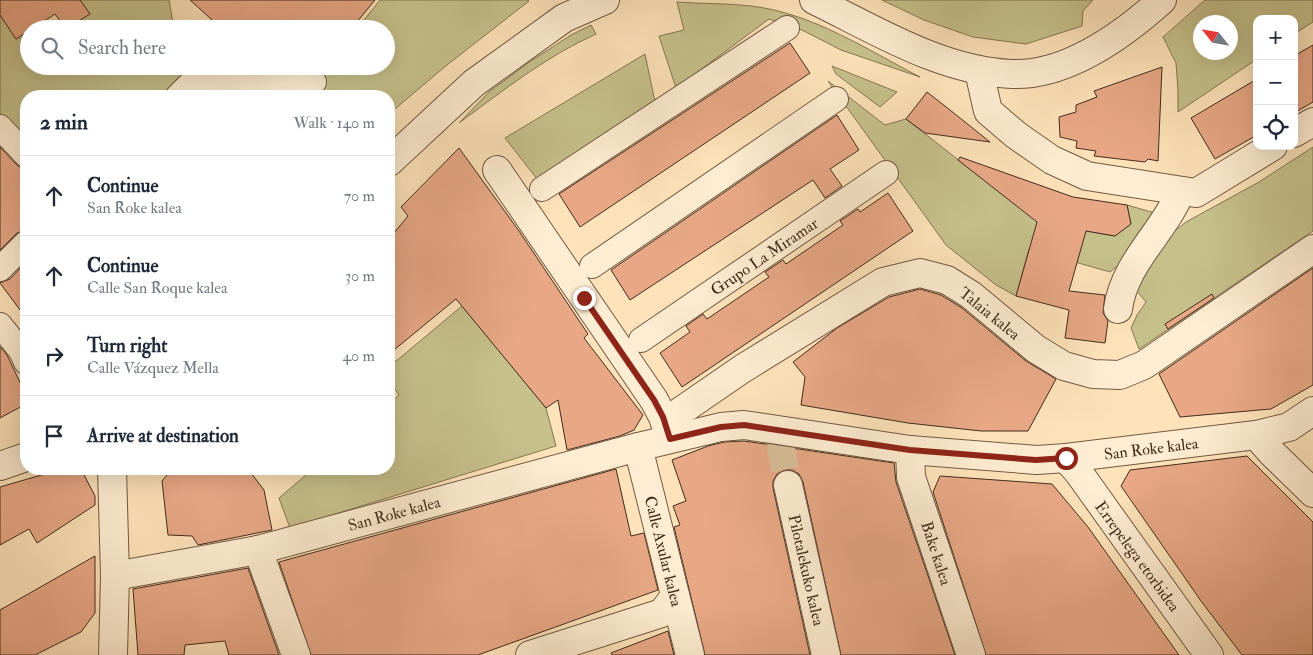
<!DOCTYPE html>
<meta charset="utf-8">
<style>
body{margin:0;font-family:"IM FELL Double Pica",serif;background:#f2f2f3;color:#1f2937}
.controls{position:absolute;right:15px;top:15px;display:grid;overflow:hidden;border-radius:10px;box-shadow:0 5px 20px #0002}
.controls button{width:45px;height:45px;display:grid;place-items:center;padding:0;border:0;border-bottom:1px solid #e0e1e3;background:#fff;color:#1f2937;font:25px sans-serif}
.compass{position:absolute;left:1193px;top:15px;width:45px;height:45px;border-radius:50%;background:#fff;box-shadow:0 5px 20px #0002;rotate:301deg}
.stop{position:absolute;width:15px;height:15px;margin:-11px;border:4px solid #8f2418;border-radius:50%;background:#fff}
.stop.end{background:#8f2418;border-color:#fff;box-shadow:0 1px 5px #0008}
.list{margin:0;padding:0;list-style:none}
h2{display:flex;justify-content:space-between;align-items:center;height:65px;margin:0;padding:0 20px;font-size:21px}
h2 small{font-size:16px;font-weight:400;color:#747a83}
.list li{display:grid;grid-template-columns:32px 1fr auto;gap:15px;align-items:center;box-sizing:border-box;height:80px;padding:0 20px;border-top:1px solid #e0e1e3}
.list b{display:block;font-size:19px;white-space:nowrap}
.list p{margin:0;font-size:16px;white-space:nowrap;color:#747a83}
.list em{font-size:16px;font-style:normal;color:#747a83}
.icon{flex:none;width:28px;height:28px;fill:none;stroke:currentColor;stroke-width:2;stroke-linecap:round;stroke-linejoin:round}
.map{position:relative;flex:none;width:1313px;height:655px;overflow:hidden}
.search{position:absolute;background:#fff;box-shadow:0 5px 20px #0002;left:20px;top:20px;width:375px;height:55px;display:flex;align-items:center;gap:12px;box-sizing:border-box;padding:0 18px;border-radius:28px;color:#747a83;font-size:19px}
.panel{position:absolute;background:#fff;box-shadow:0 5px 20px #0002;left:20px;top:90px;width:375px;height:385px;border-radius:20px}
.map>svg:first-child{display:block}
</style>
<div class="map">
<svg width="1313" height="655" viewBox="0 0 1313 655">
<rect width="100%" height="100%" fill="#fee3ba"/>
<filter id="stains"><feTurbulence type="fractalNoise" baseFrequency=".004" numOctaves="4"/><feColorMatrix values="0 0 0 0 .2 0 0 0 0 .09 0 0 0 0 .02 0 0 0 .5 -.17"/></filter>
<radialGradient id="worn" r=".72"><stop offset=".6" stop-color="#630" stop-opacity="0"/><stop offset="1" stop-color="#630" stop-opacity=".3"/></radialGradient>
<g fill="#c6c18b" stroke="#847654" fill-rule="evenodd">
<path d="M80 0H169L174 29H66L89 13Z"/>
<path d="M380 0H527L529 1 447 65 389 114V96H326L314 82 327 66H386V29H357Z"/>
<path d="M882 0H1093L1083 11 1082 26 1026 44 973 37 924 20Z"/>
<path d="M1205 0H1313V22L1294 34V19H1257V59L1178 112V90L1176 63 1163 37ZM1200 22H1230V52H1200Z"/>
<path d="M677 2C701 4 727 3 751 6 812 13 866 49 920 77L841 50 802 30 769 19 676 88 659 36 684 30Z"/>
<path d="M0 15 16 39 29 31V66H190L195 79 178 96H26V147L0 119Z"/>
<path d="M591 25 596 34C545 57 504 90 459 123L489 92 528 63 571 35Z"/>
<path d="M645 54 655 102 537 179 505 138Z"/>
<path d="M832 66 897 92 880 107 836 74Z"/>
<path d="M828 81 885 125 906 119 1029 215 1059 226 1114 236 1131 224 1127 205 1155 213 1126 259 1110 272 1029 249 1016 296 996 285 946 245Z"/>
<path d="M1313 147V231L1139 349 1131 328 1137 315 1146 302 1133 286 1166 238 1186 222 1259 182Z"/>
<path d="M462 306 546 408 556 446 290 528 279 498 313 469H389V404L399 395 389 381V367Z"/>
</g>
<g fill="#e8a886" stroke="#422c1c">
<path d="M0 0H80L90 14 66 29 55 14 32 29H29V31L16 39 0 15Z"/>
<path d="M190 0H375L351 29H218L221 28Z"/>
<path d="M790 43 810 73 580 227 559 194Z"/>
<path d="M1313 45V102L1294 113V56Z"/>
<path d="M1162 67 1158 161 1148 159 1145 162 1094 156 1096 151 1076 148 1077 141 1060 137 1059 117 1076 112V105L1097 97 1094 91Z"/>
<path d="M1257 79V135L1215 159 1191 118Z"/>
<path d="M927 92 955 114 990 142 925 133 906 119Z"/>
<path d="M837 115 859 150 830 169 842 186 825 198 813 180 630 300 611 270Z"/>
<path d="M0 147 16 164 26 172V230L17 233 0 250Z"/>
<path d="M459 148 519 231 588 334 584 338 643 415 634 430 620 436 567 450 558 400 546 408 456 299 389 354V239L408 216 401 207Z"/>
<path d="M960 157 1073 197 1127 205 1131 224 1115 236 1086 231 1069 291 1105 295 1103 313 1108 321 1105 343 1065 338 1069 310 1016 296 1037 222 958 160Z"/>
<path d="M888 193 913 231 682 387 660 353 690 332 686 326 703 314 707 319 769 277 765 272 783 260 786 264 843 225 840 221 858 209 860 212Z"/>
<path d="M26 262V318L0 283 10 279Z"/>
<path d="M1313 268V385L1271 409 1180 417 1159 374Z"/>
<path d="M920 289 941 295 962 308 1026 361 1056 379 1028 431H981L908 423 801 405 805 377 793 362 837 328 889 297Z"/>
<path d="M1212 294 1214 298 1168 329 1165 324Z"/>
<path d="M0 347 7 355 26 395V404L0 418Z"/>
<path d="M744 441 894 463 896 482 955 655H841L803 482 799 474 792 470H785L777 474 773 481V488L810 655H705L674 527 680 525 673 506 686 501 672 460 708 446 724 442Z"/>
<path d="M1247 456 1313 522V655H1242L1201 601 1121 486 1130 470Z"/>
<path d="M62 469H81L95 496V505L37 543 29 529 0 545V487Z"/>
<path d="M172 469H248L264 490 272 530 198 545 192 536 168 535 162 481Z"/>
<path d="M616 469 631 536 644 533 658 590 478 655H311L279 562Z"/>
<path d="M940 476 1052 484 1088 527 1179 655H986L933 492Z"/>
<path d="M95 556V613L81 632 35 655H0V610Z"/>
<path d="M248 568 279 655H229L225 641 185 645 184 655H138L133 589Z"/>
<path d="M668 631 674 655H612L611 653Z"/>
</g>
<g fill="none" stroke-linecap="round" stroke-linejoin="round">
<path stroke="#d8be9a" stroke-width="28" stroke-dasharray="28 14" stroke-linecap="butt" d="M780 442 788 485"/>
<defs>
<g id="pedestrian">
<path d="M178 96 195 79 314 82"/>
<path d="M0 127 26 155"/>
<path d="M542 189 787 28"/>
<path d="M592 266 836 99"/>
<path d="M0 269 26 243"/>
<path d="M0 325 21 351 26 362"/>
<path d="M641 340 886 173"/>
</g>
<g id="minor">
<path d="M979 71 988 111 1016 135 1052 160 1087 176 1196 193 1273 146"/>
<path d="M1294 133 1313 122"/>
<path d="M497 170 654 400 663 417 670 438"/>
<path d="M1118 309C1124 263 1164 232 1181 191"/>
<path d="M665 422 742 369 883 282 920 273 947 280 971 295 1036 349 1064 366 1093 374 1120 375 1144 365 1313 249"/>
<path d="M1256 435 1272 453 1313 493"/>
<path d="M638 447 690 655"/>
<path d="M910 450 911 477 971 655"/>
<path d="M1066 458 1079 473 1209 655"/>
<path d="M112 469 115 576 113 655"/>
<path d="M788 485 826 655"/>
<path d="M258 550 296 655"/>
<path d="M115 576 258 550 638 447 721 427 744 425 910 450 1037 460 1066 458 1256 435 1289 427 1313 411"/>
<path d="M530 655 662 613 675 596"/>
</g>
<g id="tertiary">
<path d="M814 0C876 30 941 71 1012 74 1067 76 1123 35 1162 0"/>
<path d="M389 162 474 83 564 18 605 0"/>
<path d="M0 466 26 457"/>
</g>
</defs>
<use href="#pedestrian" stroke="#715a44" stroke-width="26"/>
<use href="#minor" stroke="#715a44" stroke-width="30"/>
<use href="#tertiary" stroke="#715a44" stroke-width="30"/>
<use href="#pedestrian" stroke="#feedd2" stroke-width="24"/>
<use href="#minor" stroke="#feedd2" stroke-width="28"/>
<use href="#tertiary" stroke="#feedd2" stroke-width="28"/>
</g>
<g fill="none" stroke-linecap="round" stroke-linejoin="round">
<path stroke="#8f2418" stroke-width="6" d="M584 298 654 400 663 417 670 439 721 427 744 425 910 450 1036 460 1066 458"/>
</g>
<g text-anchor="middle" stroke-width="4" stroke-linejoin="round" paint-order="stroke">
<g font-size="16" fill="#422c1c" stroke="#feedd2">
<text transform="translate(764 256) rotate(-34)" y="6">Grupo La Miramar</text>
<text transform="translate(990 313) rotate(39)" y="6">Talaia kalea</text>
<text transform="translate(1151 448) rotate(-7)" y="6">San Roke kalea</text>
<text transform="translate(394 513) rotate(-15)" y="6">San Roke kalea</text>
<text transform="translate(664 551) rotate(76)" y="6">Calle Axular kalea</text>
<text transform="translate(937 553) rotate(72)" y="6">Bake kalea</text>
<text transform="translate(1138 556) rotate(54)" y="6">Errepelega etorbidea</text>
<text transform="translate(807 570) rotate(77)" y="6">Pilotalekuko kalea</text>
</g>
</g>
<rect width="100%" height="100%" filter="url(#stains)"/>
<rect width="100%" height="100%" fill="url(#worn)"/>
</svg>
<div class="controls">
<button>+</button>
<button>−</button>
<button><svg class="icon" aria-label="locate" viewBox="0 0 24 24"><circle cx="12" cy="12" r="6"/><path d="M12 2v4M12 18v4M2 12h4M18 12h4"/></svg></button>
</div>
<svg class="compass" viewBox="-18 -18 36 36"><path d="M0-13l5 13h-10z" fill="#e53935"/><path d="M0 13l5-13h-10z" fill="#747a83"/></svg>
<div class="stop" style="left:1066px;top:458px"></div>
<div class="stop end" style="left:584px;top:298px"></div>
<div class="search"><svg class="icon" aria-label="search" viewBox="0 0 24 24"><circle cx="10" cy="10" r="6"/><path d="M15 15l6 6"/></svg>Search here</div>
<section class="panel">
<h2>2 min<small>Walk · 140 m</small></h2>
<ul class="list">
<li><svg class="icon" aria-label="ahead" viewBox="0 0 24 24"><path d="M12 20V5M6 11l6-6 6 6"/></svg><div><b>Continue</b><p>San Roke kalea</p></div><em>70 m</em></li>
<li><svg class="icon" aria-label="ahead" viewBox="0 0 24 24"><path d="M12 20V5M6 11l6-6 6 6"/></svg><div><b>Continue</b><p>Calle San Roque kalea</p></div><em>30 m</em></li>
<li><svg class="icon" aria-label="right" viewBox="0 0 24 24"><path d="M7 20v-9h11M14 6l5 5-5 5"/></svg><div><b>Turn right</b><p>Calle Vázquez Mella</p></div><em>40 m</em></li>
<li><svg class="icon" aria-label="arrive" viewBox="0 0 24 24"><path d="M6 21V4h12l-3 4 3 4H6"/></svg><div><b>Arrive at destination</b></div></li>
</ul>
</section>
</div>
